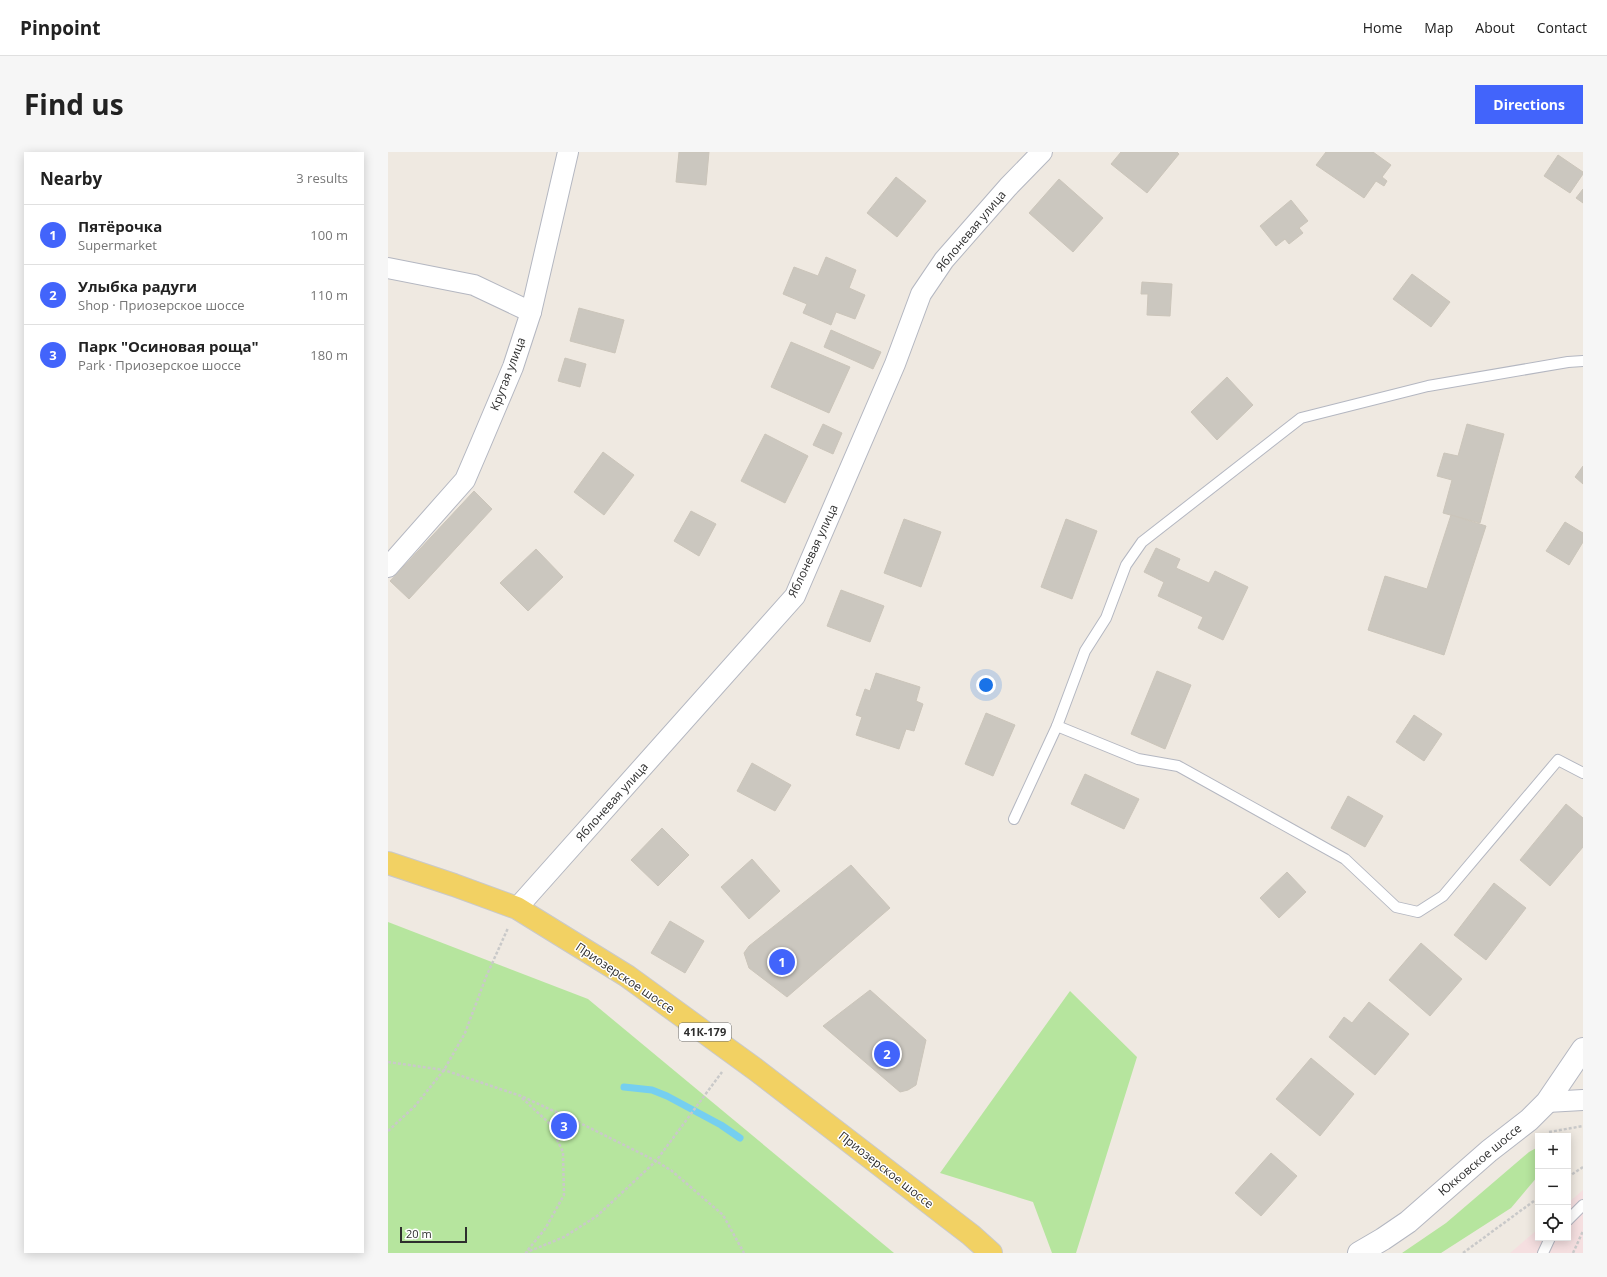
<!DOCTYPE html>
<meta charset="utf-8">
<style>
body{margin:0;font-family:"Open Sans",sans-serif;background:#f6f6f6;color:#222}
.controls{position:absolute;right:12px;bottom:12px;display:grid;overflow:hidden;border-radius:0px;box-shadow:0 2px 10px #0003}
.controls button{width:36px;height:36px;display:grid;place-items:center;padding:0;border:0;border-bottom:1px solid #e0e0e0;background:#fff;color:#222;font:20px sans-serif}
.scale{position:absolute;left:12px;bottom:10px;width:67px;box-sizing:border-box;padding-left:4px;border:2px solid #2e2e2e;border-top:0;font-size:11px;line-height:14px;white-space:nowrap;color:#2e2e2e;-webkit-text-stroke:3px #fff;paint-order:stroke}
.you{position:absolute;left:598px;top:533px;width:14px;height:14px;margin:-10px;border:3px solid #fff;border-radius:50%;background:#1a73e8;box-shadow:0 0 0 6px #1a73e833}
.badge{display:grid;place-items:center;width:26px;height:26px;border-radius:50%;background:#4264fb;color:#fff;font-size:13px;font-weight:700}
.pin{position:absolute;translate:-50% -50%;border:2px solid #fff;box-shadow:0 1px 4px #0006}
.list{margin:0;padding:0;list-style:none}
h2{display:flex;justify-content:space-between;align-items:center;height:52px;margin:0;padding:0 16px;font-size:17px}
h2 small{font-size:13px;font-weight:400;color:#767676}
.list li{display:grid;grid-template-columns:26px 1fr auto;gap:12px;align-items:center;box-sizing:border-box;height:60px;padding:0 16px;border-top:1px solid #e0e0e0}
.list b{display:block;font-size:15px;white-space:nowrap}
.list p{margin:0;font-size:13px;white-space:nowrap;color:#767676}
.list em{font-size:13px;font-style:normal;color:#767676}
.icon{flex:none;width:22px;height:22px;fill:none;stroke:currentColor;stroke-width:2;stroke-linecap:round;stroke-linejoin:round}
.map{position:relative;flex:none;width:1195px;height:1101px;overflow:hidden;border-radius:0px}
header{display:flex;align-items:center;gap:24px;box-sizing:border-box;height:56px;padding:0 20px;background:#fff;border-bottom:1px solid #e0e0e0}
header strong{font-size:19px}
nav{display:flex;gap:22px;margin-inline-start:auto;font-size:14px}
.intro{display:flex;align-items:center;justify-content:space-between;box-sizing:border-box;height:96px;padding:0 24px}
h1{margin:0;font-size:28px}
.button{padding:10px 18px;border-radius:0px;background:#4264fb;color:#fff;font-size:14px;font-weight:700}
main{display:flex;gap:24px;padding:0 24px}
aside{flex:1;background:#fff;border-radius:0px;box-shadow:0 2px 10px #0003}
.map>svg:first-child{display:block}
</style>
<header>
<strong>Pinpoint</strong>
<nav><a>Home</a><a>Map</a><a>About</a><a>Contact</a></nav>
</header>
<div class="intro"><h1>Find us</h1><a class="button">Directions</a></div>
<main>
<aside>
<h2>Nearby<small>3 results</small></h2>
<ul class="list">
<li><span class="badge">1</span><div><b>Пятёрочка</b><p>Supermarket</p></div><em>100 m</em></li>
<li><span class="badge">2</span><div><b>Улыбка радуги</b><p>Shop · Приозерское шоссе</p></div><em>110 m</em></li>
<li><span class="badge">3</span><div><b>Парк &quot;Осиновая роща&quot;</b><p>Park · Приозерское шоссе</p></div><em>180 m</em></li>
</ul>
</aside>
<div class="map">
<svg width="1195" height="1101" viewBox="0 0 1195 1101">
<rect width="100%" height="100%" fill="#efe9e1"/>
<path fill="#f5dfe0" d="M1195 1038V1101H1122L1150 1077V1086H1180V1051Z"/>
<g fill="#b6e59e">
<path d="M0 770 200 847 506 1101H0Z"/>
<path d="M682 839 749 905 688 1101H664L645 1050 552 1021Z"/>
<path d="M1150 995V1024L1123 1056 1053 1101H1014L1058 1071 1141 1000Z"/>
</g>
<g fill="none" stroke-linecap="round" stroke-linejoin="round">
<path stroke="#75cff0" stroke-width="7" d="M236 935 264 938 279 944 333 973 352 986"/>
</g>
<g fill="#cbc7bf" stroke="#cbc5ba">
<path d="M291 0H321L318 33 288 30Z"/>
<path d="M733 0H789L791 2 759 41 723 12Z"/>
<path d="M938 0H985L1003 13 994 25 999 29 996 34 988 29 976 46 928 13Z"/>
<path d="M1170 3 1195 20V22L1182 41 1156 24Z"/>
<path d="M508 25 538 49 509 85 479 61Z"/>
<path d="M671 27 715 66 685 100 641 61Z"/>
<path d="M1195 37V51L1188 46Z"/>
<path d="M903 48 920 69 911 76 915 81 901 92 897 87 888 94 872 74Z"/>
<path d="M438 105 468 118 461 136 477 143 467 167 448 160 443 173 415 161 419 152 395 142 406 115 430 124Z"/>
<path d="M1024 122 1062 150 1043 175 1005 147Z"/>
<path d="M754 130 784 132 782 164 759 163 760 142H753Z"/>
<path d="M191 156 236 168 227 201 182 189Z"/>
<path d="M443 178 493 200 485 217 436 195Z"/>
<path d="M403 190 462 215 441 261 383 235Z"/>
<path d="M177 206 198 212 192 235 170 229Z"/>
<path d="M839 225 865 253 829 288 803 260Z"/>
<path d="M435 272 454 281 445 302 425 293Z"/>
<path d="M1079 272 1116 282 1092 371 1055 361 1064 328 1049 324 1056 301 1070 304Z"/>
<path d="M377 282 420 304 397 351 353 329Z"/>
<path d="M215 300 246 323 216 363 186 340Z"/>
<path d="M1195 314V332L1187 325Z"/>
<path d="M86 339 104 357 21 447 2 429Z"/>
<path d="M303 359 328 372 311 404 286 389Z"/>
<path d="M1063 363 1098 374 1056 503 980 478 997 424 1039 437Z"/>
<path d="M516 367 553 380 533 435 496 421Z"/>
<path d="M678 367 709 379 684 447 653 435Z"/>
<path d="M1177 370 1195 381V390L1181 413 1158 399Z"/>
<path d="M768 396 792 407 788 416 821 431 827 419 860 435 835 488 810 476 815 465 770 444 776 430 756 420Z"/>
<path d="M148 397 175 425 140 459 112 431Z"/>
<path d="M453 438 496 454 482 490 439 474Z"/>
<path d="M769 519 803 533 777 597 743 582Z"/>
<path d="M488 521 532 535 528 549 535 552 526 579 518 577 511 597 468 583 474 565 468 563 477 537 482 539Z"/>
<path d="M598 561 627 573 605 624 577 612Z"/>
<path d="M1026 563 1054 582 1036 609 1008 590Z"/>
<path d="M364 611 403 633 387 659 349 639Z"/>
<path d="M697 622 751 647 736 677 683 652Z"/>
<path d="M960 644 995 664 977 695 943 676Z"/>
<path d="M1178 652 1195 666V695L1162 734 1132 708Z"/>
<path d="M274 676 301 703 270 734 243 708Z"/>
<path d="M364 707 392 739 361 767 333 735Z"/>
<path d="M463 713 502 756 399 845 361 816 356 801 361 794Z"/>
<path d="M899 720 918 740 891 766 872 746Z"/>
<path d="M1106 731 1138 756 1098 808 1066 783Z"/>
<path d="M282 769 316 789 297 821 263 801Z"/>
<path d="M1033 791 1074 827 1042 864 1001 828Z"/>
<path d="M482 838 538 888 528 933 520 938 512 940 435 874Z"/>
<path d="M981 850 1021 882 987 923 941 885 956 865 964 871Z"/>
<path d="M923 906 966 942 932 984 888 947Z"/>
<path d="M883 1001 909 1024 873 1064 847 1041Z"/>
</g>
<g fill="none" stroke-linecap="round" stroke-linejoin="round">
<defs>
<g id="lane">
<path d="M669 574 697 499 718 466 738 413 754 390 913 266 1040 234 1180 210 1195 209"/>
<path d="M626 667 669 574 750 607 790 614 957 707 1008 755 1030 760 1055 744 1170 608 1195 621"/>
<path d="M1180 1068 1195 1053"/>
<path d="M1155 1101 1162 1086"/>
</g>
<g id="street">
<path d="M0 116 86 133 143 160"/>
<path d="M0 415 77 328 92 293 125 215 143 160 180 0"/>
<path d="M129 756 407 444 507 212 533 142 556 108 620 35 654 0"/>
<path d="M1159 950 1195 948"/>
</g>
<path id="secondary" d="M971 1101 995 1087 1020 1070 1101 999 1141 968 1159 950 1195 897"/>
<path id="primary" d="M0 711 66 733 129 756 239 824 367 917 583 1083 603 1101"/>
</defs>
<use href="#lane" stroke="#b4b7c1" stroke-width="12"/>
<use href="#street" stroke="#b4b7c1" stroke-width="22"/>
<use href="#secondary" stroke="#b4b7c1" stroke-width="24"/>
<use href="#primary" stroke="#c9c9c9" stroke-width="24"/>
<g stroke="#c9c9c9" stroke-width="2.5" stroke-dasharray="3 2" stroke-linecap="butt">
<path d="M0 910 56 918 133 944 194 972 268 1009 284 1019 335 1063 356 1101"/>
<path d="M134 946 161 971 175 1000 176 1043 157 1077 139 1099"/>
<path d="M0 979 27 954 56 918 77 881 98 825 120 776"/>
<path d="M1161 980 1195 974"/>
<path d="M1180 1025 1195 1015"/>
<path d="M137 1101 176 1085 209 1064 268 1009 334 920"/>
<path d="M1075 1101 1150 1046"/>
<path d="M1185 1101 1195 1079"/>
</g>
<use href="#lane" stroke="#fff" stroke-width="10"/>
<use href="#street" stroke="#fff" stroke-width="20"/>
<use href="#secondary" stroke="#fff" stroke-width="22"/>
<use href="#primary" stroke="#f2d163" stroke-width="22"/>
</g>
<g text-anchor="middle" stroke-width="3" stroke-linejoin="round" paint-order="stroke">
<rect fill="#fff" stroke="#6d6d6d" stroke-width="1" x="291" y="871" width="52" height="18" rx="3"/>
<g font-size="11" font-weight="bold" fill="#2e2e2e">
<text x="317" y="884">41К-179</text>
</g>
<g font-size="12" fill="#2e2e2e" stroke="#fff">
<text transform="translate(583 79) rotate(-50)" y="4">Яблоневая улица</text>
<text transform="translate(120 222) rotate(-69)" y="4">Крутая улица</text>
<text transform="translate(425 399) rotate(-65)" y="4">Яблоневая улица</text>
<text transform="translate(224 650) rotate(-48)" y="4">Яблоневая улица</text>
<text transform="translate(237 826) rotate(34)" y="4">Приозерское шоссе</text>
<text transform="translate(1092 1008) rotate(-40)" y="4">Юкковское шоссе</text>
<text transform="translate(498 1018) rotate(38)" y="4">Приозерское шоссе</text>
</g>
</g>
</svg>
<div class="controls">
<button>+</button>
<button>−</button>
<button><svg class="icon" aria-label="locate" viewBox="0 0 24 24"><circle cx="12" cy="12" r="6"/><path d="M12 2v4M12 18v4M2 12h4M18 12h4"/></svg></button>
</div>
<div class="scale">20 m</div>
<div class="you"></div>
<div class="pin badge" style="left:394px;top:810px">1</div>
<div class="pin badge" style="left:499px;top:902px">2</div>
<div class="pin badge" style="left:176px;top:974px">3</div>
</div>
</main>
